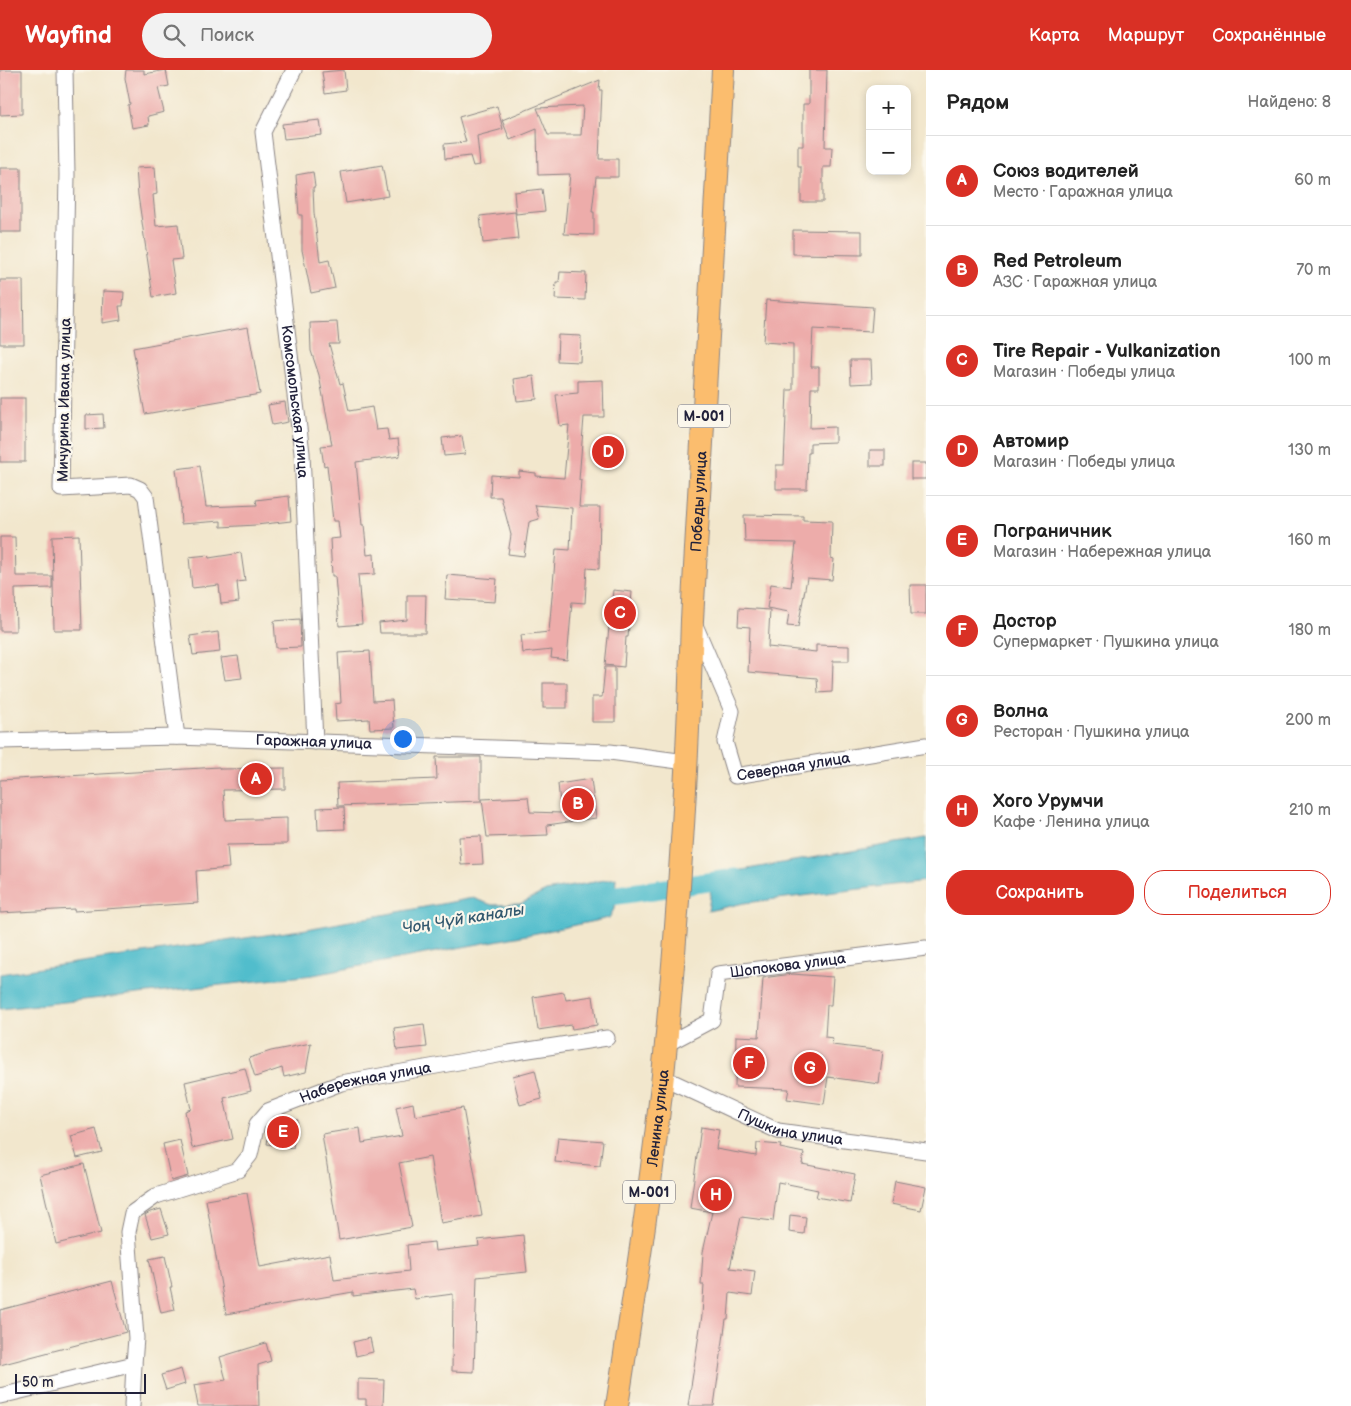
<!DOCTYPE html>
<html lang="ru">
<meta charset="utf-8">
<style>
body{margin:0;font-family:"Balsamiq Sans",sans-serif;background:#f2f2f2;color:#222}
.controls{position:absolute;right:15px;top:15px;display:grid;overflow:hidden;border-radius:10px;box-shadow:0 2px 8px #0003}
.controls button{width:45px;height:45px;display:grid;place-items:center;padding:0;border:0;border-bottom:1px solid #e0e0e0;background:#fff;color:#222;font:25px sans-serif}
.scale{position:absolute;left:15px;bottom:12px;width:131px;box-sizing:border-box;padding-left:5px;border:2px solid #22223b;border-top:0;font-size:14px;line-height:18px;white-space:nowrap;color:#22223b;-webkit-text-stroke:4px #fbf7ec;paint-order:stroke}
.you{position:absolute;left:402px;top:668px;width:18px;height:18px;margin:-12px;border:4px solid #fff;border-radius:50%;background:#1a73e8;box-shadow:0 0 0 8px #1a73e833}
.badge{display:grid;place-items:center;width:32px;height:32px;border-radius:50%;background:#d93025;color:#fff;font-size:16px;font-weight:700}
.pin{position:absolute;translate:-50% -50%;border:2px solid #fff;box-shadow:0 1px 5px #0006}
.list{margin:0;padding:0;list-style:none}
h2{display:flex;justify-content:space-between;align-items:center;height:65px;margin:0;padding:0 20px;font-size:21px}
h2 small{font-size:16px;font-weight:400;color:#767676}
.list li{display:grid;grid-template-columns:32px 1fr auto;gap:15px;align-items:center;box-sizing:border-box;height:90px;padding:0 20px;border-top:1px solid #e0e0e0}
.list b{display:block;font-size:19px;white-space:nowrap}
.list p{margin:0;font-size:16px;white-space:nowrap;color:#767676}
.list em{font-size:16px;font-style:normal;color:#767676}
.actions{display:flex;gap:10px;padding:15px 20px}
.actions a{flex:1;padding:11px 0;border:1px solid #d93025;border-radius:20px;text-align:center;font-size:18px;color:#d93025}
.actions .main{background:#d93025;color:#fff}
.icon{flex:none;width:28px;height:28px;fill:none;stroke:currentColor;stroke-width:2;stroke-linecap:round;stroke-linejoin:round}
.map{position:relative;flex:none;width:926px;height:1336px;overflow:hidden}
header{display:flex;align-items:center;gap:30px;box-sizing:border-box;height:70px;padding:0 25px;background:#d93025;color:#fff}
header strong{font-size:24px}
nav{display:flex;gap:28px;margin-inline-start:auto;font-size:18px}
.search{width:350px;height:45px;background:#f2f2f2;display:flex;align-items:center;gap:12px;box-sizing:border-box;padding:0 18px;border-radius:28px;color:#767676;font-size:19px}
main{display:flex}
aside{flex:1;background:#fff}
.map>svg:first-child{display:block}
</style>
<header>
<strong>Wayfind</strong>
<div class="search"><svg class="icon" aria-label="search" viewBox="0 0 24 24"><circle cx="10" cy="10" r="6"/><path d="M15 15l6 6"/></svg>Поиск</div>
<nav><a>Карта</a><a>Маршрут</a><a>Сохранённые</a></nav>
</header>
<main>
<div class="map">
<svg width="926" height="1336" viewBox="0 0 926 1336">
<rect width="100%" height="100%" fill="#fbf7ec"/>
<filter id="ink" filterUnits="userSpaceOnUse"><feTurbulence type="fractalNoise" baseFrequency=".02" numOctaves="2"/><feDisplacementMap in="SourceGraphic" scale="10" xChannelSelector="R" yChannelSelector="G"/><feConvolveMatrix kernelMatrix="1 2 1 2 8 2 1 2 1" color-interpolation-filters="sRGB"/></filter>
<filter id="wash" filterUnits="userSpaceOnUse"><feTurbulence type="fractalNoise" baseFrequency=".0096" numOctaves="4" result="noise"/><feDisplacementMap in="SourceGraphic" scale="20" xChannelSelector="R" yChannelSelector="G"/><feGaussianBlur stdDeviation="1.12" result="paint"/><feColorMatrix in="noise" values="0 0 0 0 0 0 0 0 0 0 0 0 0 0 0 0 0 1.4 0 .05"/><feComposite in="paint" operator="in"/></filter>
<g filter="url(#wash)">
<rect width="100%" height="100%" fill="#f2e7cd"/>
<g fill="#51bdcc" stroke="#3a7084">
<path d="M926 768V811L744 833 708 841 713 805Z"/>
<path d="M616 808 614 839 609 848 532 864 313 905 0 939V904L307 859 473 828 492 835 520 834 546 821Z"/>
</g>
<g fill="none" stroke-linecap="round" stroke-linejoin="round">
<path stroke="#51bdcc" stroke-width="19" d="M590 829 736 808"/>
</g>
<g id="blocks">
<g fill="#edacaa" fill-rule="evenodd">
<path d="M0 0H22V44L0 45Z"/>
<path d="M126 0H144V4L166 0 169 16 158 18 164 42 148 46 149 55 132 58 128 35 130 34 125 8Z"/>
<path d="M344 0 346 20 325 23 322 2Z"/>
<path d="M809 0H827L825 77H832L831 97H823V132H801V97H798V76H803V34H809Z"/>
<path d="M600 10 599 20H602L599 89H618V107H596L592 142H594V165L564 164 570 104 538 105 537 59 510 70 502 50ZM583 36 581 65H548L537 38Z"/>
<path d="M497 36 503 59 477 66 480 95 473 96 470 86 445 89 444 74 466 72 459 47Z"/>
<path d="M320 50 322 65 284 69 282 54Z"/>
<path d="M382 95 388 126 346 133 341 102Z"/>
<path d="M155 97 157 124 153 125 156 156 178 154 182 189 171 190 176 223 153 227 138 125 136 98Z"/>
<rect x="0" y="98" width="21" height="64"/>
<path d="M313 102 315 117H313L314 143 320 192 329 190 335 218 311 223 302 180V145H299L296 105Z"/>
<path d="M542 119 545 141 516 144 514 122Z"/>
<path d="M515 142 518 169 483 173 480 146Z"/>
<path d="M793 160 862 161V185L793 184Z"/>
<path d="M560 202 586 203 585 230 555 229 556 212H559Z"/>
<path d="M0 210H23L24 274H0Z"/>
<path d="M103 221 124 222 123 236H119L121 250 102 253Z"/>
<path d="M766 230 873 237 871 262 813 259 811 297H819V318H811L810 358 835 357V372L810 373V383H808L807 419H776V395H784L787 320H793V274L763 272Z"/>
<path d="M337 252 339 274H329L340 314 343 313 349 341 372 337 376 360 387 359 389 370 398 369 400 386 356 392 362 455H364L367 485 374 484 375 504 358 505 362 554 339 556 335 506H332L330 469 340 468 338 451H333L327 395 324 396 321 376 332 375 319 305 311 281 310 253Z"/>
<path d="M248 257 260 324 145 344 133 278Z"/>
<path d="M558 265 581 266 580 292 557 291Z"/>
<path d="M850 290H871L872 313 851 314Z"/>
<path d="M534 306 537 329 517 331 514 309Z"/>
<path d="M603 310 604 347H584L579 410H581L579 437H600L599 499 587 498 585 533 572 532 567 590 551 588 552 580 523 583 521 565 549 562 556 479 570 480 572 438 535 435 539 449 529 452 524 486 508 484 511 465 501 427H490L491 405 519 407V401L536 403V406L564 408 569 355 560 356 556 325 578 323V311Z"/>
<rect x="0" y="328" width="25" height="64"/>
<path d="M285 332 288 352 272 355 268 335Z"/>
<path d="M103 344 104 358 86 359V345Z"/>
<path d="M462 366 465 384 444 386 442 368Z"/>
<rect x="870" y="380" width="15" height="16"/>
<rect x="911" y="393" width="15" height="16"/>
<path d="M200 396 206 437 257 435 256 430 289 426 291 451 256 455 221 457V451L181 454 180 439H181L176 399Z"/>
<path d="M744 445 803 446V450L832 451 831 488 834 489 832 510 807 508 798 557 787 556 789 542 767 538 771 514 791 517 796 473 745 472Z"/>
<path d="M79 465 82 560H54L52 466Z"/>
<path d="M0 467H15L16 506H52V518L15 519 16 561H0Z"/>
<path d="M241 483 245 511 237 512 239 532 221 534 219 515 192 518 189 487 208 485 209 488Z"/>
<path d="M447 505 497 509 495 532 445 529Z"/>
<path d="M910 515H926V544H911Z"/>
<path d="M613 520 632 522 628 567H626L624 597 605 595Z"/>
<path d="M407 525H426L425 563H380L379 553 407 550Z"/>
<path d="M739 538 770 540 768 577 816 582V575L849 576V591H833L832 622 818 623 817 608 748 602 750 557 738 556Z"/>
<path d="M300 549 301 577 276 578 274 551Z"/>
<path d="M218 562 220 582 193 585 190 566Z"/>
<path d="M370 581 373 631 392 630 394 658 370 659 369 649 336 651 335 634 341 633 338 583Z"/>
<path d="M238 586 242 608 225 610 221 588Z"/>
<path d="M605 597H615V652H592V627H602Z"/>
<rect x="543" y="613" width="24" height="25"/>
<path d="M436 687H481V731L338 736 337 713 437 709Z"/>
<path d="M219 697 220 699 285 698V719L223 720 225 750 287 748V774L227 775 229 798 196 801 198 833 74 841V839L0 843V710Z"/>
<path d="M591 709 596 748 547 755 548 765 487 767 482 729 528 727 530 742 561 743 558 714Z"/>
<path d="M344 737 345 759 318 760 317 738Z"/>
<path d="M481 766 483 794 461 795 459 767Z"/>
<path d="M792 904 833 907 831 935H827L825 967 833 968 832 975 883 981 879 1014 828 1007 824 1034 787 1029 789 1019 735 1017 736 966 759 967 763 908Z"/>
<path d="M564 922 566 930 593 926 597 955 572 959 571 955 538 960 533 927Z"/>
<path d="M424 954 427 977 397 980 394 958Z"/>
<path d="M311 973 306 1002 284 1007 282 998 255 1007 249 988 271 981Z"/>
<path d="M245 998 251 1021 224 1028 233 1069 192 1078 185 1041 191 1039 185 1012Z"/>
<path d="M535 1000 542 1029 520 1035 513 1006Z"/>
<path d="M413 1033 415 1046 463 1038 482 1146 441 1153 430 1087 399 1093 412 1157 339 1170 322 1064 360 1058 362 1073 402 1066 396 1037Z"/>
<path d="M280 1047 298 1050 293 1078 267 1074 271 1052Z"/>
<path d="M701 1057 719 1060 716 1079 756 1086 757 1073 781 1075 780 1078 804 1083 802 1094 855 1104 850 1133 816 1127 818 1120 778 1112 773 1151 741 1147 730 1198 755 1201 752 1226 730 1223 728 1249H726L714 1336H688L702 1245 704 1215H701L703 1182 712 1142 690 1138Z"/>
<path d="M96 1059 102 1082 77 1088 71 1066Z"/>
<path d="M558 1067 603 1071 600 1096 555 1092Z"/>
<path d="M180 1070 188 1106 171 1111 163 1074Z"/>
<path d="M84 1094 101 1163 56 1174 40 1105Z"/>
<path d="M895 1111 926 1117 921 1140 891 1134Z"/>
<path d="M247 1123 260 1197 330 1184 334 1210 409 1201 407 1175 434 1172 435 1181 479 1176 478 1170 523 1165 527 1202 477 1207 474 1302 452 1301 453 1224 415 1229 413 1219 353 1226V1222L226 1244 206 1130Z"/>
<path d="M161 1139 169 1164 152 1168 145 1145 150 1142Z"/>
<path d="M790 1145 806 1147 804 1164 789 1162Z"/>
<path d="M165 1186 172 1217H170L175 1240 161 1243 149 1189Z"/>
<path d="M112 1211 126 1262 0 1295V1240Z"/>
<path d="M370 1268 373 1282 356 1286 353 1272Z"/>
<path d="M266 1273 271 1291 258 1295 259 1336H198L194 1315 226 1310 220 1287Z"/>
<path d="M181 1299 185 1314 166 1320 161 1305Z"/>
<path d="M358 1309 384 1310 383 1336H366V1329H358Z"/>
</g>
</g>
</g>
<g filter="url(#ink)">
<use href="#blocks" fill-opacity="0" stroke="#8a8484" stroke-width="1"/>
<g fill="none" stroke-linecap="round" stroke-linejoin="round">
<defs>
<g id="street">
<path d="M65 0 67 105 61 419 131 415 140 419 146 427 177 667"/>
<path id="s1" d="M294 0 263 62 302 383 315 672"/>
<path id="s2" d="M695 555 732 641 725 672 735 706 926 675"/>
<path id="s3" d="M0 671 177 667 610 682 686 692"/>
<path id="s4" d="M665 975 712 950 718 904 926 878"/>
<path id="s5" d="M662 1007 778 1061 926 1081"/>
<path id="s6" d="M0 1326 134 1294 136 1268 128 1162 132 1143 156 1126 238 1100 250 1085 257 1054 268 1041 341 1013 509 983 607 968"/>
<path d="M132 1336 134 1294"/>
</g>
<g id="primary">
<path id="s7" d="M617 1336C634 1226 651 1116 663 1005 678 854 688 702 692 550L723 0"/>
</g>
</defs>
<use href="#street" stroke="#8a8484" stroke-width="17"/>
<use href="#primary" stroke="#8a8484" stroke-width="24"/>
<use href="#street" stroke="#fff" stroke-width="15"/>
<use href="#primary" stroke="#fbbd6e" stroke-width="22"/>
</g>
</g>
<g text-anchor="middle" stroke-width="4.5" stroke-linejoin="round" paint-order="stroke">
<g fill="#fbf7ec" stroke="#636270" stroke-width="1">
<rect x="678" y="334.5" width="52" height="23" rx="4"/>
<rect x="623" y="1110.5" width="52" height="23" rx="4"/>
</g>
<g font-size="14" font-weight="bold" fill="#22223b">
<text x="704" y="351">М-001</text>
<text x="649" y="1127">М-001</text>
</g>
<g font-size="15" fill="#22223b" stroke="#fbf7ec">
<text transform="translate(64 330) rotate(-89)" y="5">Мичурина Ивана улица</text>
<text dy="5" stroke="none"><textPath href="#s1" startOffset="341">Комсомольская улица</textPath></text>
<text dy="5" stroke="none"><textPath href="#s7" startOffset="909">Победы улица</textPath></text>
<text dy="5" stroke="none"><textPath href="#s3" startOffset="314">Гаражная улица</textPath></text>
<text dy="5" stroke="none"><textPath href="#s2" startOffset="220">Северная улица</textPath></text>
<text dy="5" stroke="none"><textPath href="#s4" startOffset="170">Шопокова улица</textPath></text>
<text dy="5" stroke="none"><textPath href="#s6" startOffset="575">Набережная улица</textPath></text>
<text dy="5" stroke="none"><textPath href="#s7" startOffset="291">Ленина улица</textPath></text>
<text dy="5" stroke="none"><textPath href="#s5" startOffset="139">Пушкина улица</textPath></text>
</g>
<g font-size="16" font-style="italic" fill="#32586e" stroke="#fbf7ec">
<text transform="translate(463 848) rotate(-9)" y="6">Чоң Чүй каналы</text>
</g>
</g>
</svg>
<div class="controls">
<button>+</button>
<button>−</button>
</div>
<div class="scale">50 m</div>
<div class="you"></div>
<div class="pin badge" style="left:256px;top:709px">A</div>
<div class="pin badge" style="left:578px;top:734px">B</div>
<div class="pin badge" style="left:620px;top:543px">C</div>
<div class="pin badge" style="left:608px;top:382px">D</div>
<div class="pin badge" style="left:283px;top:1062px">E</div>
<div class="pin badge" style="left:749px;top:993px">F</div>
<div class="pin badge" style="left:810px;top:998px">G</div>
<div class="pin badge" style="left:716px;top:1125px">H</div>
</div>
<aside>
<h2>Рядом<small>Найдено: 8</small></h2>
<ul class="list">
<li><span class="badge">A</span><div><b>Союз водителей</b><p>Место · Гаражная улица</p></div><em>60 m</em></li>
<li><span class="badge">B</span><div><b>Red Petroleum</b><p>АЗС · Гаражная улица</p></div><em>70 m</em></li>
<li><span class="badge">C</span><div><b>Tire Repair - Vulkanization</b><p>Магазин · Победы улица</p></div><em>100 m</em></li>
<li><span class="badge">D</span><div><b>Автомир</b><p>Магазин · Победы улица</p></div><em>130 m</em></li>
<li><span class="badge">E</span><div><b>Пограничник</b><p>Магазин · Набережная улица</p></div><em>160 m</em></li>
<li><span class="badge">F</span><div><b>Достор</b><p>Супермаркет · Пушкина улица</p></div><em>180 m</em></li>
<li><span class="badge">G</span><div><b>Волна</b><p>Ресторан · Пушкина улица</p></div><em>200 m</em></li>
<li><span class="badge">H</span><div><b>Хого Урумчи</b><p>Кафе · Ленина улица</p></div><em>210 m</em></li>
</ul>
<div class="actions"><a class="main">Сохранить</a><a>Поделиться</a></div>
</aside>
</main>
